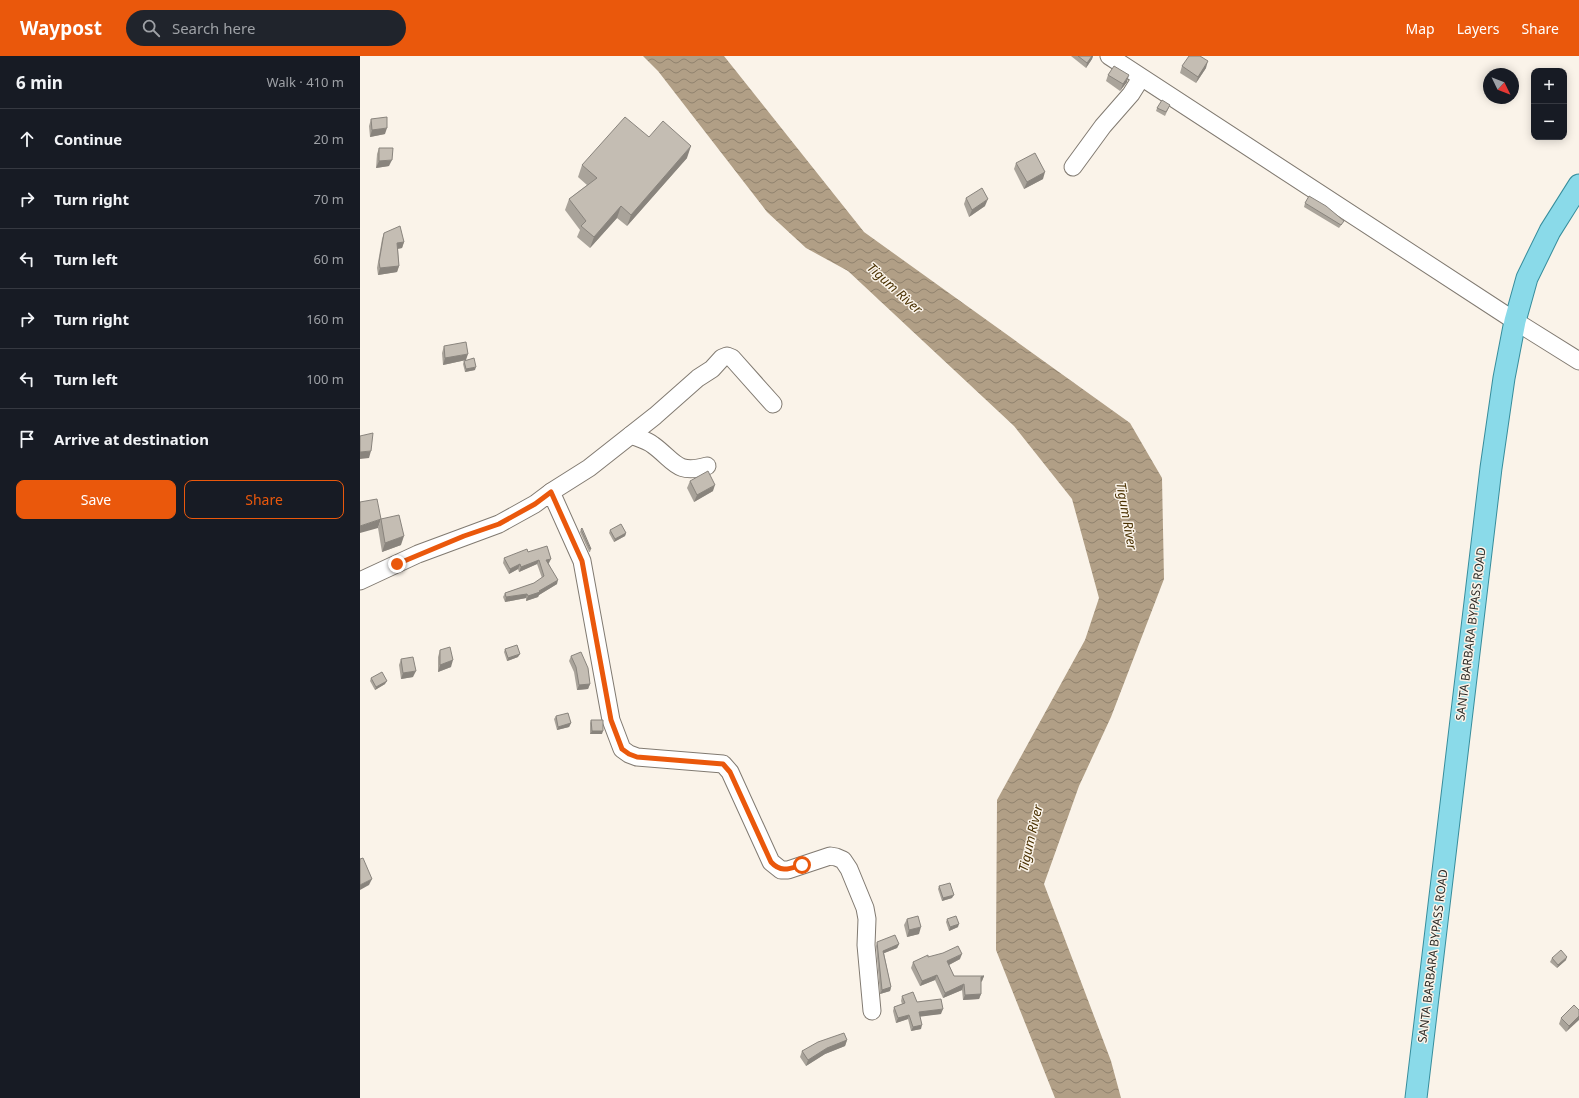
<!DOCTYPE html>
<meta charset="utf-8">
<style>
body{margin:0;font-family:"Noto Sans",sans-serif;background:#20242c;color:#f1f3f6}
.controls{position:absolute;right:12px;top:12px;display:grid;overflow:hidden;border-radius:8px;box-shadow:0 2px 10px #0003}
.controls button{width:36px;height:36px;display:grid;place-items:center;padding:0;border:0;border-bottom:1px solid #363941;background:#171b24;color:#f1f3f6;font:20px sans-serif}
.compass{position:absolute;left:1123px;top:12px;width:36px;height:36px;border-radius:50%;background:#171b24;box-shadow:0 2px 10px #0003;rotate:133deg}
.stop{position:absolute;width:12px;height:12px;margin:-9px;border:3px solid #ea580c;border-radius:50%;background:#fff}
.stop.end{background:#ea580c;border-color:#fff;box-shadow:0 1px 4px #0008}
.list{margin:0;padding:0;list-style:none}
h2{display:flex;justify-content:space-between;align-items:center;height:52px;margin:0;padding:0 16px;font-size:17px}
h2 small{font-size:13px;font-weight:400;color:#9ea1a6}
.list li{display:grid;grid-template-columns:26px 1fr auto;gap:12px;align-items:center;box-sizing:border-box;height:60px;padding:0 16px;border-top:1px solid #363941}
.list b{display:block;font-size:15px;white-space:nowrap}
.list em{font-size:13px;font-style:normal;color:#9ea1a6}
.actions{display:flex;gap:8px;padding:12px 16px}
.actions a{flex:1;padding:9px 0;border:1px solid #ea580c;border-radius:8px;text-align:center;font-size:14px;color:#ea580c}
.actions .main{background:#ea580c;color:#fff}
.icon{flex:none;width:22px;height:22px;fill:none;stroke:currentColor;stroke-width:2;stroke-linecap:round;stroke-linejoin:round}
.map{position:relative;flex:none;width:1219px;height:1042px;overflow:hidden}
header{display:flex;align-items:center;gap:24px;box-sizing:border-box;height:56px;padding:0 20px;background:#ea580c;color:#fff}
header strong{font-size:19px}
nav{display:flex;gap:22px;margin-inline-start:auto;font-size:14px}
.search{width:280px;height:36px;background:#20242c;display:flex;align-items:center;gap:10px;box-sizing:border-box;padding:0 14px;border-radius:22px;color:#9ea1a6;font-size:15px}
main{display:flex}
aside{flex:1;background:#171b24}
.map>svg:first-child{display:block}
</style>
<header>
<strong>Waypost</strong>
<div class="search"><svg class="icon" aria-label="search" viewBox="0 0 24 24"><circle cx="10" cy="10" r="6"/><path d="M15 15l6 6"/></svg>Search here</div>
<nav><a>Map</a><a>Layers</a><a>Share</a></nav>
</header>
<main>
<aside>
<h2>6 min<small>Walk · 410 m</small></h2>
<ul class="list">
<li><svg class="icon" aria-label="ahead" viewBox="0 0 24 24"><path d="M12 20V5M6 11l6-6 6 6"/></svg><div><b>Continue</b></div><em>20 m</em></li>
<li><svg class="icon" aria-label="right" viewBox="0 0 24 24"><path d="M7 20v-9h11M14 6l5 5-5 5"/></svg><div><b>Turn right</b></div><em>70 m</em></li>
<li><svg class="icon" aria-label="left" viewBox="0 0 24 24"><path d="M17 20v-9H6M10 6l-5 5 5 5"/></svg><div><b>Turn left</b></div><em>60 m</em></li>
<li><svg class="icon" aria-label="right" viewBox="0 0 24 24"><path d="M7 20v-9h11M14 6l5 5-5 5"/></svg><div><b>Turn right</b></div><em>160 m</em></li>
<li><svg class="icon" aria-label="left" viewBox="0 0 24 24"><path d="M17 20v-9H6M10 6l-5 5 5 5"/></svg><div><b>Turn left</b></div><em>100 m</em></li>
<li><svg class="icon" aria-label="arrive" viewBox="0 0 24 24"><path d="M6 21V4h12l-3 4 3 4H6"/></svg><div><b>Arrive at destination</b></div></li>
</ul>
<div class="actions"><a class="main">Save</a><a>Share</a></div>
</aside>
<div class="map">
<svg width="1219" height="1042" viewBox="0 0 1219 1042">
<defs>
<pattern id="water-waves" width="16" height="10" patternUnits="userSpaceOnUse"><rect width="16" height="10" fill="#b19f86"/><path d="M0 5q4-4 8 0t8 0" fill="none" stroke="#90826e"/></pattern>
</defs>
<rect width="100%" height="100%" fill="#faf3e9"/>
<path fill="url(#water-waves)" d="M283 0H364L504 176 770 367 802 422 804 523 751 661 719 730 684 828 751 1005 761 1042H695L636 894 637 744 725 584 739 542 712 443 654 370 488 215 446 192 407 156 298 15Z"/>
<g fill="none" stroke-linecap="round" stroke-linejoin="round">
<defs>
<g id="minor">
<path d="M749 0 1155 265 1219 305"/>
<path d="M713 111 743 70 771 38 781 22"/>
<path d="M271 379C278 382 287 384 293 389 315 405 316 419 347 410"/>
<path d="M191 436 229 412 295 360 338 322 352 313 362 302 367 300 372 302 413 348"/>
<path d="M0 525 58 498 139 468 175 448 191 436 222 505 251 664 262 693 269 698 277 701 363 708 370 716 411 806 421 814H428L470 800 476 801 483 804 489 813 505 852 507 863 506 889 512 955"/>
</g>
<path id="major" d="M1056 1042 1131 412 1144 322 1155 265 1167 222 1190 175 1219 129"/>
</defs>
<use href="#minor" stroke="#817a71" stroke-width="19"/>
<use href="#major" stroke="#378d9c" stroke-width="23"/>
<use href="#minor" stroke="#fff" stroke-width="17"/>
<use href="#major" stroke="#8adae9" stroke-width="21"/>
</g>
<g fill="#a9a39a">
<path d="M711 0H733L732 3 726 12Z"/>
<path d="M822 10 846 12 836 27 820 17Z"/>
<path d="M748 19 767 26 760 35 746 25Z"/>
<path d="M810 49 805 60 796 55 797 52Z"/>
<path d="M11 63 25 78 10 81 9 70Z"/>
<path d="M289 81 327 102 267 170 257 162 230 192 217 181 220 174 205 154 209 143 227 129 218 121 222 109Z"/>
<path d="M19 92 29 110 16 112 17 98Z"/>
<path d="M656 107 683 123 664 133 654 113Z"/>
<path d="M606 142 625 150 609 161 604 148Z"/>
<path d="M945 147 982 168 979 172 944 151Z"/>
<path d="M24 177 44 186 42 192 38 193 39 210 37 216 18 219 17 212 22 183Z"/>
<path d="M84 290 106 304 83 309 82 297Z"/>
<path d="M104 305 115 314 105 316 103 308Z"/>
<path d="M330 425 353 435 334 446 327 432Z"/>
<path d="M21 463 41 489 22 496 18 472Z"/>
<path d="M221 473 231 493 230 496H229L220 476Z"/>
<path d="M250 474 266 477 265 480 254 486 249 477Z"/>
<path d="M168 496 189 507V508L197 528 179 539 178 541 166 545V542L145 546 143 541 145 537 174 527 182 522 177 508 159 516 158 513 149 518 143 507 144 502Z"/>
<path d="M145 593 158 601 147 605 144 596Z"/>
<path d="M80 594 91 611 78 616V601Z"/>
<path d="M211 600 230 628 228 633 217 634 214 616 209 605Z"/>
<path d="M41 603 53 621 41 623 39 609Z"/>
<path d="M11 622 25 628 15 634 10 625Z"/>
<path d="M196 660 211 667 209 671 197 674 194 663Z"/>
<path d="M231 664 242 678H230V667Z"/>
<path d="M579 830 592 842 582 845 578 833Z"/>
<path d="M547 863 559 878 547 881 544 869Z"/>
<path d="M587 863 598 871 589 875 586 866Z"/>
<path d="M517 886 539 888 537 892 524 897 531 931 530 935 520 938 516 890Z"/>
<path d="M568 901 600 903 589 909 594 920H624L622 925 621 926V938L619 943 603 944 602 934 583 942 575 924 560 930 551 912 553 906Z"/>
<path d="M1192 902 1206 904 1197 912 1190 906Z"/>
<path d="M542 940 557 946 581 958 560 960 561 973 551 975 548 963 536 967 533 955 534 951 542 948 541 945Z"/>
<path d="M1219 954 1206 976 1199 968 1201 962Z"/>
<path d="M487 984 485 990 465 998 446 1010 440 1001 442 995Z"/>
</g>
<g fill="#89847d">
<path d="M732 0H733L732 3 726 12 727 7Z"/>
<path d="M848 5 846 12 836 27 838 21Z"/>
<path d="M769 19 767 26 760 35 763 28Z"/>
<path d="M27 72 25 78 10 81 12 74Z"/>
<path d="M331 90 327 102 267 170 271 159Z"/>
<path d="M32 104 29 110 16 112 19 105Z"/>
<path d="M685 116 683 123 664 133 667 126Z"/>
<path d="M628 143 625 150 609 161 612 154Z"/>
<path d="M261 150 257 162 230 192 234 181Z"/>
<path d="M44 186 42 192 35 193 37 187Z"/>
<path d="M39 210 37 216 18 219 20 212Z"/>
<path d="M108 298 106 304 83 309 85 302Z"/>
<path d="M116 311 115 314 105 316 106 313Z"/>
<path d="M11 395 9 402 0 403V396Z"/>
<path d="M355 429 353 435 334 446 337 439Z"/>
<path d="M21 463 18 472 0 477V470Z"/>
<path d="M266 477 265 480 254 486 255 483Z"/>
<path d="M44 480 41 489 22 496 25 487Z"/>
<path d="M191 503 189 507 185 509 186 504Z"/>
<path d="M179 504 177 508 159 516 161 511Z"/>
<path d="M160 508 158 513 149 518 150 513Z"/>
<path d="M198 524 197 528 179 539 178 541 166 545 168 540 179 535Z"/>
<path d="M167 538 166 542 145 546 146 541Z"/>
<path d="M160 598 158 601 147 605 148 602Z"/>
<path d="M93 604 91 611 78 616 80 609Z"/>
<path d="M56 615 53 621 41 623 43 617Z"/>
<path d="M27 625 25 628 15 634 16 631Z"/>
<path d="M230 628 228 633 217 634 219 629Z"/>
<path d="M211 667 209 671 197 674 198 671Z"/>
<path d="M232 675H243L242 678H230Z"/>
<path d="M12 823 9 829 0 834V829Z"/>
<path d="M594 839 592 842 582 845 583 842Z"/>
<path d="M599 868 598 871 589 875 590 871Z"/>
<path d="M561 871 559 878 547 881 549 874Z"/>
<path d="M539 888 537 892 522 898 523 895Z"/>
<path d="M602 898 600 903 585 911 587 905Z"/>
<path d="M1207 901 1206 904 1197 912 1198 909Z"/>
<path d="M577 919 575 924 560 930 562 925Z"/>
<path d="M624 920 622 925 619 927 621 921Z"/>
<path d="M604 928 602 934 583 942 585 937Z"/>
<path d="M531 931 530 935 520 938 522 934Z"/>
<path d="M621 938 619 943 603 944 605 939Z"/>
<path d="M583 953 581 958 558 961 559 956Z"/>
<path d="M549 959 548 963 536 967 538 962Z"/>
<path d="M1219 960V964L1206 976 1209 970Z"/>
<path d="M562 969 561 973 551 975 553 971Z"/>
<path d="M487 984 485 990 465 998 446 1010 448 1004 467 992Z"/>
</g>
<g fill="#c4bdb3" stroke="#89847d">
<path d="M718 0H732L727 7Z"/>
<path d="M829 0H840L848 5 838 21 822 10Z"/>
<path d="M754 10 769 19 763 28 748 19Z"/>
<path d="M802 44 810 49 806 56 797 52Z"/>
<path d="M27 61V72L12 74 11 63Z"/>
<path d="M265 61 289 81 303 65 331 90 271 159 261 150 234 181 221 170 226 165 209 143 237 122 222 109Z"/>
<path d="M19 92H33L32 104 19 105Z"/>
<path d="M675 97 685 116 667 126 656 107Z"/>
<path d="M622 132 628 143 612 154 606 142Z"/>
<path d="M949 140 966 150 984 165 981 169 945 147Z"/>
<path d="M40 170 44 186 37 187 39 210 20 212 19 206 24 177Z"/>
<path d="M106 286 108 298 85 302 84 290Z"/>
<path d="M114 302 116 311 106 313 104 305Z"/>
<path d="M13 377 11 395 0 396V380Z"/>
<path d="M348 415 355 429 337 439 330 425Z"/>
<path d="M17 443 21 463 0 470V446Z"/>
<path d="M39 459 44 480 25 487 21 463Z"/>
<path d="M261 468 266 477 255 483 250 474Z"/>
<path d="M222 472 231 493H230L221 473Z"/>
<path d="M187 490 191 503 186 504 198 524 179 535 180 536 168 540 167 538 146 541 145 537 174 527 184 520 179 504 161 511 160 508 150 513 144 502 167 493 168 496Z"/>
<path d="M157 589 160 598 148 602 145 593Z"/>
<path d="M90 591 93 604 80 609V594Z"/>
<path d="M221 596 228 612 230 628 219 629 216 611 211 600Z"/>
<path d="M53 601 56 615 43 617 41 603Z"/>
<path d="M22 616 27 625 16 631 11 622Z"/>
<path d="M208 657 211 667 198 671 196 660Z"/>
<path d="M231 664H243V675H232Z"/>
<path d="M3 802 12 823 0 829V803Z"/>
<path d="M590 827 594 839 583 842 579 830Z"/>
<path d="M558 860 561 871 549 874 547 863Z"/>
<path d="M596 860 599 868 590 871 587 863Z"/>
<path d="M535 879 539 888 523 895 531 931 522 934 517 886Z"/>
<path d="M598 890 602 898 587 905 594 920H624L621 921V938L605 939 604 928 585 937 577 919 562 925 553 906 568 899V901L583 897Z"/>
<path d="M1201 894 1207 901 1198 909 1192 902Z"/>
<path d="M553 936 557 946 581 943 583 953 559 956 562 969 553 971 549 959 538 962 534 951 545 947 542 940Z"/>
<path d="M1214 949 1219 954V960L1209 970 1201 962Z"/>
<path d="M484 977 487 984 467 992 448 1004 442 995 458 986Z"/>
</g>
<g fill="none" stroke-linecap="round" stroke-linejoin="round">
<path stroke="#ea580c" stroke-width="5" d="M37 508 104 480 139 468 175 448 191 436 222 505 251 664 262 693 269 698 277 701 363 708 370 716 411 806C421 817 429 813 442 809"/>
</g>
<g text-anchor="middle" stroke-width="3" stroke-linejoin="round" paint-order="stroke">
<g font-size="12" fill="#2e2c28" stroke="#faf3e9">
<text transform="translate(1111 578) rotate(-83)" y="4">SANTA BARBARA BYPASS ROAD</text>
<text transform="translate(1073 900) rotate(-83)" y="4">SANTA BARBARA BYPASS ROAD</text>
</g>
<g font-size="13" font-style="italic" fill="#493000" stroke="#faf3e9">
<text transform="translate(535 232) rotate(42)" y="5">Tigum River</text>
<text transform="translate(767 460) rotate(80)" y="5">Tigum River</text>
<text transform="translate(670 782) rotate(-77)" y="5">Tigum River</text>
</g>
</g>
</svg>
<div class="controls">
<button>+</button>
<button>−</button>
</div>
<svg class="compass" viewBox="-18 -18 36 36"><path d="M0-13l5 13h-10z" fill="#e53935"/><path d="M0 13l5-13h-10z" fill="#9ea1a6"/></svg>
<div class="stop" style="left:442px;top:809px"></div>
<div class="stop end" style="left:37px;top:508px"></div>
</div>
</main>
